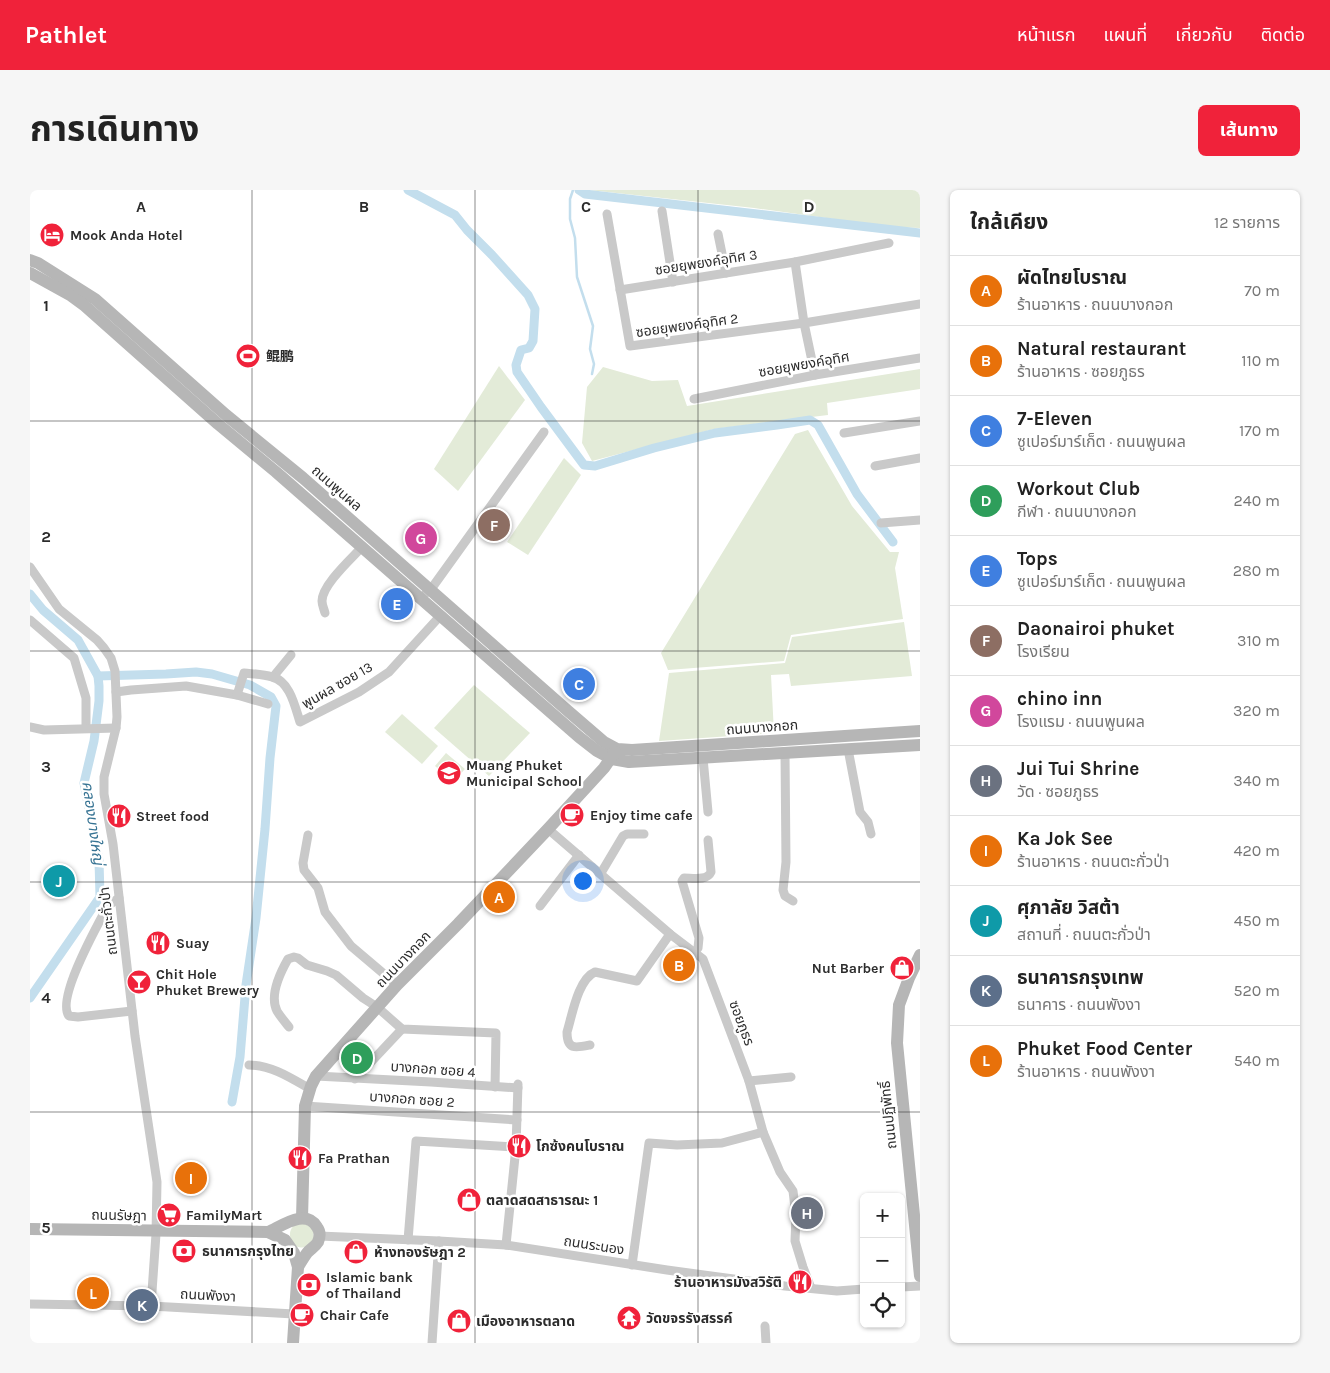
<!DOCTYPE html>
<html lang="th">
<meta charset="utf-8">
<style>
body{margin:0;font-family:Karla,"Noto Sans SC","Noto Sans Thai",sans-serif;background:#f6f6f6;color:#222}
.controls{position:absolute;right:15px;bottom:15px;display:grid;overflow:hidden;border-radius:8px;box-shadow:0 1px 4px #0004}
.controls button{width:45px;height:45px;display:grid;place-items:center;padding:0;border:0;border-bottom:1px solid #e0e0e0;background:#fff;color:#222;font:25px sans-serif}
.you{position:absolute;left:552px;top:690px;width:18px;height:18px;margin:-12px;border:4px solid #fff;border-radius:50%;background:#1a73e8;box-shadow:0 0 0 8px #1a73e833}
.badge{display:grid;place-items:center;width:32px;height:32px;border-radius:50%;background:#f0223a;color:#fff;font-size:16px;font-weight:700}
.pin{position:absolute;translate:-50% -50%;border:2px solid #fff;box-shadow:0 1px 5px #0006}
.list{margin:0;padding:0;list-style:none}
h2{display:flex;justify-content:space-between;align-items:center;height:65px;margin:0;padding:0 20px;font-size:21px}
h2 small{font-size:16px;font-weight:400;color:#767676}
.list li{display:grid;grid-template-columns:32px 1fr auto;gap:15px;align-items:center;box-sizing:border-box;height:70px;padding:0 20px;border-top:1px solid #e0e0e0}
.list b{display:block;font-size:19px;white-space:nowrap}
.list p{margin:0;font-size:16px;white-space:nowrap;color:#767676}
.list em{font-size:16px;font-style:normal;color:#767676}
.icon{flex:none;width:28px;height:28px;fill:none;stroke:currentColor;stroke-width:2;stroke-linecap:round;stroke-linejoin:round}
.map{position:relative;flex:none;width:890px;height:1153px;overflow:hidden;border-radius:8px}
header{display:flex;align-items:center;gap:30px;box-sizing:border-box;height:70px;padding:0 25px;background:#f0223a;color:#fff}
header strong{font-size:24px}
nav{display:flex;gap:28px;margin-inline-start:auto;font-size:18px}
.intro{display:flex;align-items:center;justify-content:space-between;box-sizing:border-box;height:120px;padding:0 30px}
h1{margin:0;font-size:35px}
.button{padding:12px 22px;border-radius:8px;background:#f0223a;color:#fff;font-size:18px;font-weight:700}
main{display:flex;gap:30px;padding:0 30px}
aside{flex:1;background:#fff;border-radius:8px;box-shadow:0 1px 4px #0004}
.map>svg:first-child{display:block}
</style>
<header>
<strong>Pathlet</strong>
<nav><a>หน้าแรก</a><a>แผนที่</a><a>เกี่ยวกับ</a><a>ติดต่อ</a></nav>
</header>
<div class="intro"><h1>การเดินทาง</h1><a class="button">เส้นทาง</a></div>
<main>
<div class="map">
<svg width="890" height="1153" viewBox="0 0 890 1153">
<rect width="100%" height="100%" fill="#fff"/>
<g fill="#e3ebd8">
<path d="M559 0H890V38L861 37 724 18Z"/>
<path d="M469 176 495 210 428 301 404 279Z"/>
<path d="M573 177 622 191 648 190 657 216 890 179V199L797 213 798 225 684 239 562 271 552 253 557 197Z"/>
<path d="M778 240 822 316 860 362H869L865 378 873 429 761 445 754 471 638 480 631 463 765 244Z"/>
<path d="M534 268 551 285 498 365 477 352Z"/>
<path d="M874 432 882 486 761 496 759 484 741 485 744 543 629 551 639 483 755 473 762 447Z"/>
<path d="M444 495 500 543 459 586 404 538Z"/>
<path d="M372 524 408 556 392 574 355 542Z"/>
<path d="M416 563 435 579 423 592 405 576Z"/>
<path d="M273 1033 283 1038 284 1050C281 1052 278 1057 274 1057 263 1061 254 1042 265 1035 266 1035 272 1033 273 1033Z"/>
</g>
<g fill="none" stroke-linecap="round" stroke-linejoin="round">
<path stroke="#c3deed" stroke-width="2.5" d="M543 0 540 9V29L545 48 547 87 563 136 560 159 564 174 562 184"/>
<g stroke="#c3deed" stroke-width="9">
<path d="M378 0 425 25 437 40 462 65 498 105 505 119 503 151 499 158 491 160 486 175 487 182 511 217 554 275 565 276 624 258 685 243 747 235 780 230 788 235 827 304 863 352"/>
<path d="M549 0 555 4 890 43"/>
<path d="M0 404 13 420 48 450 68 486 69 496V511L64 551 54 593 69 670 70 707 0 808"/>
<path d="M68 486 136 484 166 482 182 484 220 495 241 507 246 516 240 568 235 639 226 728 216 795 210 867 202 912"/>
</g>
<g stroke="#c9c9c9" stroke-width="9">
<path d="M632 21 643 92"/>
<path d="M577 24 600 156 774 133 890 114"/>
<path d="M688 44 696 83"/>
<path d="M765 72 774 133 785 185"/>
<path d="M590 100 765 72 859 53"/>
<path d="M664 209 785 185 890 168"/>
<path d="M814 243 890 231"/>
<path d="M845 276 890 268"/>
<path d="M851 333 890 330"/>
<path d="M0 377 29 419 67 450 74 458 81 468 85 481 87 527 86 538 74 587V604L83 654 105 846 127 992 126 1044 121 1116"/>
<path d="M396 403 404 395 514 242"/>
<path d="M295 423C294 419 292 415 292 411 292 395 321 369 332 357"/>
<path d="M0 430 44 468 56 508V538"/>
<path d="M243 487 261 465"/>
<path d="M86 502 101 500 156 496 207 505 238 514"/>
<path d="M207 505 214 483C223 484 233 484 242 487 260 491 265 517 270 532L329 502 359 482 411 425"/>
<path d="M0 537 14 540 86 538"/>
<path d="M818 559 830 622 838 632 841 644"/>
<path d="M755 563 756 672 753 700 755 706 763 711"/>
<path d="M673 568 678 622"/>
<path d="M518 639 640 744 673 769 719 891 733 942 750 982 763 1001 766 1026 765 1051 773 1077 781 1098"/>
<path d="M278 645 273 673 274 680 288 698 295 722 321 756 367 795"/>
<path d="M571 683 593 646 597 644H614"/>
<path d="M89 708 79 715 75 721C66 738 26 810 39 826L48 827 102 821"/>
<path d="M510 716 549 665"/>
<path d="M664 763 668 758 669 748 652 691 654 688C663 688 677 691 681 682L678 650"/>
<path d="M259 837C255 832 250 826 247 821 239 805 250 783 258 769L264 767 268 768 277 775 297 781 306 785 333 808 347 817 372 839 466 843 465 897"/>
<path d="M560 855C545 858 537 860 537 842 542 826 548 789 565 782L607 791 640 744"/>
<path d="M219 875C241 875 261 888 280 899"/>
<path d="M286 886 401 892 488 898"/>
<path d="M325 889 372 839"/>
<path d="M719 891 761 887"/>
<path d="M275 916 487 930"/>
<path d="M486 957 488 894"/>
<path d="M289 1046 409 1051 476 1055 637 1080 755 1096 807 1101 834 1099"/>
<path d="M378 1050 386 951 486 957 476 1055"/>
<path d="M602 1075 619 953 647 955 692 953 733 942"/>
<path d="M871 1097 890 1096"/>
<path d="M0 1114 121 1116 264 1124"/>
<path d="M735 1136 736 1153"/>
<path d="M402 1153 409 1051"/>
</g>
<g stroke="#b6b6b6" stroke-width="12">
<path d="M0 70 8 73 65 109 196 225 273 288 538 521 574 552 587 559 602 560 890 541"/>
<path d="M0 83 40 105 55 116 188 234 246 282 549 547 567 561 582 569 599 572 890 555"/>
<path d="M890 765 879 788 869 815 867 853 890 1086"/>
<path d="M272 1028 275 916 281 896 286 886 367 795 428 734 518 639 574 578 585 562"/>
<path d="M0 1039 238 1042C252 1036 276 1018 287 1037 290 1041 290 1047 288 1052 285 1057 280 1059 277 1063 274 1067 271 1072 268 1077"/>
<path d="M238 1042 255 1050 264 1063 268 1077 263 1153"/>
</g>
</g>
<path fill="none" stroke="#2c2c2c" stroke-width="1" stroke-opacity="0.55" d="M222 0V1153M445 0V1153M668 0V1153M0 231H890M0 461H890M0 692H890M0 922H890"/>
<defs>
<symbol id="hotel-disc" viewBox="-11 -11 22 22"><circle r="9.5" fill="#f0223a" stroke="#fff"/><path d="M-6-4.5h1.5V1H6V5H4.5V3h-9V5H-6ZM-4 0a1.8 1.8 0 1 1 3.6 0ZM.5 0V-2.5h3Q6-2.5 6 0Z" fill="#fff"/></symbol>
<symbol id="stadium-disc" viewBox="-11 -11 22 22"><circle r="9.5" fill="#f0223a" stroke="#fff"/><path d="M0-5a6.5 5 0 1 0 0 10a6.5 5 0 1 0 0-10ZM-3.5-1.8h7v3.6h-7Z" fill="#fff"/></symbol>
<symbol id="school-disc" viewBox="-11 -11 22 22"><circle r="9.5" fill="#f0223a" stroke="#fff"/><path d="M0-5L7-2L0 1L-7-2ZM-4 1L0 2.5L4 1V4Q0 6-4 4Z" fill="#fff"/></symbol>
<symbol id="cafe-disc" viewBox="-11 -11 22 22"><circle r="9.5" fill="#f0223a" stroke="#fff"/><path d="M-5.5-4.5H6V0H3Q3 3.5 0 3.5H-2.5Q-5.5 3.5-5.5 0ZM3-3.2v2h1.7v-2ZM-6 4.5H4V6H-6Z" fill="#fff"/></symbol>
<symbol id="restaurant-disc" viewBox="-11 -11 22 22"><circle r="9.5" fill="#f0223a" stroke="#fff"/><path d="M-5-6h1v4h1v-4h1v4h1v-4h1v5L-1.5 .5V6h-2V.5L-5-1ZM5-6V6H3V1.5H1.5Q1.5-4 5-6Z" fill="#fff"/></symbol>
<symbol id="shop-disc" viewBox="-11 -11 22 22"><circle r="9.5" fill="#f0223a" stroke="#fff"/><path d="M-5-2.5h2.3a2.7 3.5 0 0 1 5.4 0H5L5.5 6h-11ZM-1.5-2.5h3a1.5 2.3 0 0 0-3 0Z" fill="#fff"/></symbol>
<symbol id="bar-disc" viewBox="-11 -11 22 22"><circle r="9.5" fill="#f0223a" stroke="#fff"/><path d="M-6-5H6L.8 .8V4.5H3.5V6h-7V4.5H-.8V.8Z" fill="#fff"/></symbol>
<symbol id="supermarket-disc" viewBox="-11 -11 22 22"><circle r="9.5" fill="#f0223a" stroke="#fff"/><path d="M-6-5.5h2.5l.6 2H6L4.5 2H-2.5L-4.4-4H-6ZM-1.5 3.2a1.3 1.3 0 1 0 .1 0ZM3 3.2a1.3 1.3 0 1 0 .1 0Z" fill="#fff"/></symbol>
<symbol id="bank-disc" viewBox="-11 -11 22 22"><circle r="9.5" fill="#f0223a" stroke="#fff"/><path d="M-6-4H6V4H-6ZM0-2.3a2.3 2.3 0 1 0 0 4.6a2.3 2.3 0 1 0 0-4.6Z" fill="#fff"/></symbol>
<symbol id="temple-disc" viewBox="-11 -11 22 22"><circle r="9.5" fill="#f0223a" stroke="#fff"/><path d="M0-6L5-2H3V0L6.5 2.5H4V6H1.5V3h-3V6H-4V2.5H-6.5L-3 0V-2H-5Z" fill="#fff"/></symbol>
</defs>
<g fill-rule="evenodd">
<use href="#hotel-disc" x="8" y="31" width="28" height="28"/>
<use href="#stadium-disc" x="204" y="152" width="28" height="28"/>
<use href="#school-disc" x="405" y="569" width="28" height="28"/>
<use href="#cafe-disc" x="528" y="611" width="28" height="28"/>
<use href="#restaurant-disc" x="75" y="612" width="28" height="28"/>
<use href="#restaurant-disc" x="114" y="739" width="28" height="28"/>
<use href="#shop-disc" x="858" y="764" width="28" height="28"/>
<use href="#bar-disc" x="95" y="778" width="28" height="28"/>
<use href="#restaurant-disc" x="475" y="942" width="28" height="28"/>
<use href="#restaurant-disc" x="256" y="954" width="28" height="28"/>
<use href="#shop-disc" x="425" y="996" width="28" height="28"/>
<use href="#supermarket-disc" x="125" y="1011" width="28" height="28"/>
<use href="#bank-disc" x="140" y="1047" width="28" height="28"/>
<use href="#shop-disc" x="312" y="1048" width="28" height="28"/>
<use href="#restaurant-disc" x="756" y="1078" width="28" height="28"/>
<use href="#bank-disc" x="265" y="1081" width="28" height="28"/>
<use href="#cafe-disc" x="258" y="1111" width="28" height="28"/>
<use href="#temple-disc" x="585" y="1114" width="28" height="28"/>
<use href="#shop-disc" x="415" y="1117" width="28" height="28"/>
</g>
<g text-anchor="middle" stroke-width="5" stroke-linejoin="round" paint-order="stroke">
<g font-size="14" font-weight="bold" fill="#2c2c2c" stroke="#fff" text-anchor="start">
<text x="40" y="50">Mook Anda Hotel</text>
<text x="236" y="171">鲲鹏</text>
<text x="436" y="580">Muang Phuket<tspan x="436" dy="16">Municipal School</tspan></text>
<text x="560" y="630">Enjoy time cafe</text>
<text x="106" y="631">Street food</text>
<text x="146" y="758">Suay</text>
<text x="854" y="783" text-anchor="end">Nut Barber</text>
<text x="126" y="789">Chit Hole<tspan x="126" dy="16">Phuket Brewery</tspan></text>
<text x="506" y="961">โกซ้งคนโบราณ</text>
<text x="288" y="973">Fa Prathan</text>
<text x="456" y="1015">ตลาดสดสาธารณะ 1</text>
<text x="156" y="1030">FamilyMart</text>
<text x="172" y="1066">ธนาคารกรุงไทย</text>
<text x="344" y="1067">ห้างทองรัษฎา 2</text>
<text x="296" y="1092">Islamic bank<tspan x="296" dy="16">of Thailand</tspan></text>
<text x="752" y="1097" text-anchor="end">ร้านอาหารมังสวิรัติ</text>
<text x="290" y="1130">Chair Cafe</text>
<text x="616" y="1133">วัดขจรรังสรรค์</text>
<text x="446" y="1136">เมืองอาหารตลาด</text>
</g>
<g font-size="14" fill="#2c2c2c" stroke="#fff">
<text transform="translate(676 72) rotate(-9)" y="5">ซอยยุพยงค์อุทิศ 3</text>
<text transform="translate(657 135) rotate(-8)" y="5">ซอยยุพยงค์อุทิศ 2</text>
<text transform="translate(774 174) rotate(-10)" y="5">ซอยยุพยงค์อุทิศ</text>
<text transform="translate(307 298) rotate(41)" y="5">ถนนพูนผล</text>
<text transform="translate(307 495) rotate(-30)" y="5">พูนผล ซอย 13</text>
<text transform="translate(732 537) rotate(-4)" y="5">ถนนบางกอก</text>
<text transform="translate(78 731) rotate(-97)" y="5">ถนนตะกั่วป่า</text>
<text transform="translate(373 769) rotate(-46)" y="5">ถนนบางกอก</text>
<text transform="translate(712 833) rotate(69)" y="5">ซอยภูธร</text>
<text transform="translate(403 879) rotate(4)" y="5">บางกอก ซอย 4</text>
<text transform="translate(382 909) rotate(4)" y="5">บางกอก ซอย 2</text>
<text transform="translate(858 925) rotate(-96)" y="5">ถนนปฏิพัทธิ์</text>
<text transform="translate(89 1025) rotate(1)" y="5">ถนนรัษฎา</text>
<text transform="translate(564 1055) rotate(9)" y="5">ถนนระนอง</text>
<text transform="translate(178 1105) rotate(3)" y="5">ถนนพังงา</text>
</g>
<g font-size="15" font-style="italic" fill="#367393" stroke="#fff">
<text transform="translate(63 633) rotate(82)" y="5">คลองบางใหญ่</text>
</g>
</g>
<g font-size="16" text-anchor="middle" font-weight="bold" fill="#2c2c2c" stroke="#fff" stroke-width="5" stroke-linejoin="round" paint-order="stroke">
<text x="111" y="22">A</text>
<text x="334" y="22">B</text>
<text x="556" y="22">C</text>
<text x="779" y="22">D</text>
<text x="16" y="121">1</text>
<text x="16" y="352">2</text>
<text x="16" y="582">3</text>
<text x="16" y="813">4</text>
<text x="16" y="1043">5</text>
</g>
</svg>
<div class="controls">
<button>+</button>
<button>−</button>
<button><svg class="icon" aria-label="locate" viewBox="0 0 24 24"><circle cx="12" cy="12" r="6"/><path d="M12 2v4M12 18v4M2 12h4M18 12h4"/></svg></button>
</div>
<div class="you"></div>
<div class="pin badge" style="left:469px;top:707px;background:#e8710a">A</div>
<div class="pin badge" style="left:649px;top:775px;background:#e8710a">B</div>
<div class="pin badge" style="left:549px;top:494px;background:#3f7fe0">C</div>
<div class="pin badge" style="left:327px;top:868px;background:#2e9e5b">D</div>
<div class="pin badge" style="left:367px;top:414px;background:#3f7fe0">E</div>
<div class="pin badge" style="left:464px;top:335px;background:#8d6e63">F</div>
<div class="pin badge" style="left:391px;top:348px;background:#d1479c">G</div>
<div class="pin badge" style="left:777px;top:1023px;background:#6b7280">H</div>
<div class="pin badge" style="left:161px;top:988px;background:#e8710a">I</div>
<div class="pin badge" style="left:29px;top:691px;background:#0f9aa8">J</div>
<div class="pin badge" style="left:112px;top:1115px;background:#5c6f8a">K</div>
<div class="pin badge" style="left:63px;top:1103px;background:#e8710a">L</div>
</div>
<aside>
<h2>ใกล้เคียง<small>12 รายการ</small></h2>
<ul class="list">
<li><span class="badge" style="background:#e8710a">A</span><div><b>ผัดไทยโบราณ</b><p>ร้านอาหาร · ถนนบางกอก</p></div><em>70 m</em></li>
<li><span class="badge" style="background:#e8710a">B</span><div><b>Natural restaurant</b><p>ร้านอาหาร · ซอยภูธร</p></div><em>110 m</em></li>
<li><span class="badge" style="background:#3f7fe0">C</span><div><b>7-Eleven</b><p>ซูเปอร์มาร์เก็ต · ถนนพูนผล</p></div><em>170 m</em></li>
<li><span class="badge" style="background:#2e9e5b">D</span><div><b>Workout Club</b><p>กีฬา · ถนนบางกอก</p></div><em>240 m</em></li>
<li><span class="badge" style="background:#3f7fe0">E</span><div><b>Tops</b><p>ซูเปอร์มาร์เก็ต · ถนนพูนผล</p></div><em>280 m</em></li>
<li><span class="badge" style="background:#8d6e63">F</span><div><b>Daonairoi phuket</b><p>โรงเรียน</p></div><em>310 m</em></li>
<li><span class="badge" style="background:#d1479c">G</span><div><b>chino inn</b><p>โรงแรม · ถนนพูนผล</p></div><em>320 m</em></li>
<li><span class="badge" style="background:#6b7280">H</span><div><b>Jui Tui Shrine</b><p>วัด · ซอยภูธร</p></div><em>340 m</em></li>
<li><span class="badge" style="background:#e8710a">I</span><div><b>Ka Jok See</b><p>ร้านอาหาร · ถนนตะกั่วป่า</p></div><em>420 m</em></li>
<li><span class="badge" style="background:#0f9aa8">J</span><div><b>ศุภาลัย วิสต้า</b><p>สถานที่ · ถนนตะกั่วป่า</p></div><em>450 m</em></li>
<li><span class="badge" style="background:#5c6f8a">K</span><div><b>ธนาคารกรุงเทพ</b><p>ธนาคาร · ถนนพังงา</p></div><em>520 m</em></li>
<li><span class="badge" style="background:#e8710a">L</span><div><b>Phuket Food Center</b><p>ร้านอาหาร · ถนนพังงา</p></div><em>540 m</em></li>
</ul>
</aside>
</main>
